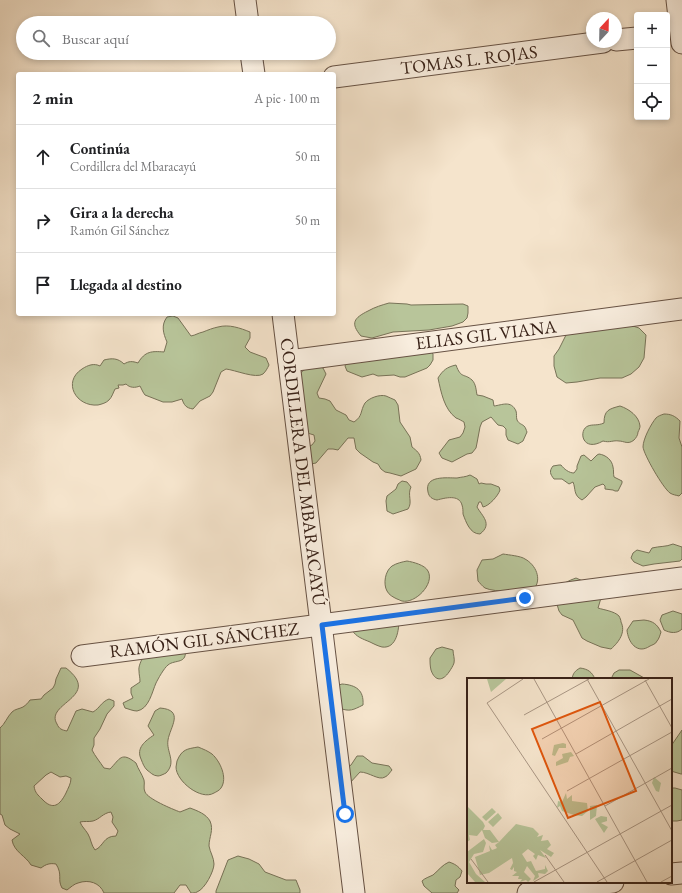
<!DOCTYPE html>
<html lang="es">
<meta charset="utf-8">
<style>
body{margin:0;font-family:"EB Garamond",serif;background:#f2f2f2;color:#202124}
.controls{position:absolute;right:12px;top:12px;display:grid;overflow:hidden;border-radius:4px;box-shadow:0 2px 6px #0003}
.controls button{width:36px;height:36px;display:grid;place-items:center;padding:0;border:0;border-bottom:1px solid #e0e0e0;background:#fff;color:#202124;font:20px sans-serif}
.compass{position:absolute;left:586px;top:12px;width:36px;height:36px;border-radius:50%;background:#fff;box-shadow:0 2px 6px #0003;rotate:22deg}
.stop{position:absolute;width:12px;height:12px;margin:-9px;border:3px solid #1a73e8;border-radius:50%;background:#fff}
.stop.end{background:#1a73e8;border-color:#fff;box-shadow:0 1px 4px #0008}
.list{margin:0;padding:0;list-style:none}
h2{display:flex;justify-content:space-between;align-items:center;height:52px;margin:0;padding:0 16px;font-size:17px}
h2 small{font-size:13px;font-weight:400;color:#757577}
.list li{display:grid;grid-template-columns:26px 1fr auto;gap:12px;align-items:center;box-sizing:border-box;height:64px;padding:0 16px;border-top:1px solid #e0e0e0}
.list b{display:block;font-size:15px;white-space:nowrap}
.list p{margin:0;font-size:13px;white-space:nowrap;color:#757577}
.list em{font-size:13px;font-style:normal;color:#757577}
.icon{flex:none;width:22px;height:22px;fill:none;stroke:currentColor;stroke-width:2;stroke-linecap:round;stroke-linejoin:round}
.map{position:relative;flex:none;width:682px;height:893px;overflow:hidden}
.search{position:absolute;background:#fff;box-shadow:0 2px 6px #0003;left:16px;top:16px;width:320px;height:44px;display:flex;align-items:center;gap:10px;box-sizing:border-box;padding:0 14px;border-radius:22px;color:#757577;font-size:15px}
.panel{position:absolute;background:#fff;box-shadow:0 2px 6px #0003;left:16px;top:72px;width:320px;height:244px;border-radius:4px}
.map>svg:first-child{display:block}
</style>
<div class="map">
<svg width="682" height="893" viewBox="0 0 682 893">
<rect width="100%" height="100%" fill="#f5e4cc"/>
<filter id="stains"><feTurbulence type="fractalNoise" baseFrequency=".005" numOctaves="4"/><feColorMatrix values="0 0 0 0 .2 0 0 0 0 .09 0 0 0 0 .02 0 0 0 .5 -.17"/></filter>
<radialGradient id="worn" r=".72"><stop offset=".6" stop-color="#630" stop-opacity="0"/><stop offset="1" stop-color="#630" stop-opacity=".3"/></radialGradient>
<g fill="#b8c59a" stroke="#787358" fill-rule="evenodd">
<path d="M389 303 407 304 411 305 463 304 468 306V313L467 318 463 322 452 326 429 330 393 332 372 338 361 336C350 323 354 318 368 311 375 307 382 305 389 303Z"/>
<path d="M173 316 178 318 191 336C196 335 198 333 203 332 208 330 213 328 218 327 229 324 240 328 250 332V338L245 347 250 352 266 358 269 365C267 369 266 371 263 374 256 379 235 370 226 369L221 372 213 392 210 396 200 401 193 409C186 408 184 405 182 399L172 402H163L145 395 143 392 140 386C135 388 130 388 126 384L123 385H118L119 388 115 389C113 393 112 397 109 400 106 403 102 404 98 405 76 407 62 382 82 369 88 365 94 363 100 366L104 360C112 358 118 358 124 364 129 361 132 361 138 363 145 351 152 351 164 352L167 342C163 333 161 325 167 317Z"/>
<path d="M608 318 639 328 646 335 644 358 639 367 631 374 622 378H600L577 382 566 383 557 377 554 366V356L559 349 569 329Z"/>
<path d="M430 349 433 354V360L430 365 427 368 405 377H400L394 375 378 376 373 374 362 377 347 371 345 366 347 361Z"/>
<path d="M456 365C461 379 464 373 472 380 476 384 476 390 477 395L483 396 493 400 494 406C502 405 511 400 516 411 517 414 516 417 517 420 519 424 522 424 524 426 526 428 526 430 527 432L523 441 518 444 508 440 506 435V429L503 426 498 425 491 417 482 422 480 427 477 443 476 448 472 453 467 454 452 462 442 458 439 453 449 440 460 437 463 433 465 427 464 422C462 421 459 419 456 418 444 409 441 392 438 378 443 370 447 367 456 365Z"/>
<path d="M318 366 323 368 326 374 317 393 319 398 325 399 330 401 336 410 346 415 349 420 354 422C363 416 360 411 365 403 369 398 380 394 386 396 389 397 392 399 395 400L398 405 400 422 410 437 412 447C417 451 420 453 421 460L416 469 401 476 390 473 385 472 381 469 378 464 373 462 360 453 356 449 354 438H348L338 450 333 449H328L316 463 311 464 307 447 312 445 315 441 314 435 304 432 299 374 308 367Z"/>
<path d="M620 406C629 409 639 416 640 426 640 428 639 430 638 432 638 435 636 438 634 440 628 445 624 441 619 441 613 440 610 443 603 441 582 453 578 430 588 426 593 424 597 426 604 423 604 410 609 409 620 406Z"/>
<path d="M664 414C671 414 675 416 680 421L679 438 682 447V493L679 496C676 495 673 495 670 493 663 488 644 455 643 447 643 439 651 424 656 418 658 416 661 415 664 414Z"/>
<path d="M599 454C606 455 612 460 613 467 614 471 613 473 614 477L622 481V483L618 491H615L613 490 605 489V486L603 484 595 487 586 497 582 500C573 495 576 489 573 482L569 484 562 479H554C550 474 549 471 553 466L559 465H561C564 469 569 473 574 473L577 469V466L581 456 584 455 591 461 597 455Z"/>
<path d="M470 475 472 476 477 479 479 484 481 483 486 484H491L499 487 500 490C498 496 489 506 483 507L481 502H479L477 507C482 516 493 524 480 534 470 534 466 522 463 514 463 511 463 508 462 505 459 494 445 498 437 500 432 499 429 497 428 492 424 475 447 478 457 478 461 477 466 477 470 475Z"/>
<path d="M402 481 407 482 411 487C407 495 413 502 408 509L393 514 387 511 386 501 387 496 396 489 398 484Z"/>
<path d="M673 544 682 547V559L680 561 654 564 643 566 634 562 631 558 633 553 637 550 649 553 652 548C660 546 666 547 673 544Z"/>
<path d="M503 554C509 555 521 556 525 559 536 565 542 579 534 589 522 591 496 593 485 588 482 586 480 583 478 581L477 570 482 560 493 559Z"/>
<path d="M407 561C413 562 425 565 428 571 435 584 415 604 402 601 401 601 398 599 397 599 393 597 389 595 387 591 383 584 385 571 392 566 397 563 402 562 407 561Z"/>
<path d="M576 578 592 585 601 598 598 608C604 610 614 611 619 616 620 618 621 620 621 622 626 632 619 642 611 649L601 647 587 641 582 638 573 620 562 615 559 611 556 601C562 585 560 584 576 578Z"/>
<path d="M673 611 682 614V629C677 634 670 633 664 630L660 620 662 615Z"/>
<path d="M399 619C399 629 397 649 382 647 378 646 374 644 370 642 363 639 356 637 352 630Z"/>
<path d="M644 620C653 621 657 624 661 632 660 635 659 639 657 641 656 644 652 645 650 646 637 655 628 642 627 630L633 621Z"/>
<path d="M442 647 453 650C453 654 455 659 454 663 453 666 451 669 449 672 443 681 435 682 431 670 430 666 430 662 430 658L436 649Z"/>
<path d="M185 648C188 665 175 659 168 665 164 668 158 679 156 683 152 692 149 709 137 711 133 711 129 709 125 708L123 703 133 698 131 693V688L140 682C140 677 139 675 139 671 138 666 142 660 143 656Z"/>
<path d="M61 668H66C103 697 44 703 57 724 59 729 62 730 67 731L76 711 82 709 93 712C100 708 101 702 109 699L114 701V706L107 714 100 729 94 738V745L92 750C95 756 100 762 104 768L110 769C120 759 121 751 136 763 138 769 142 774 144 780 145 784 143 788 145 792 148 799 172 809 180 812L190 808C198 811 206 814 210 821 214 830 209 837 209 846 210 852 214 858 214 864 214 871 205 889 197 892 195 893 193 893 191 893L186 885H180L174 893H104C100 883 89 879 78 883 74 884 71 887 67 890L62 888C57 879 63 875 56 864 50 863 46 864 41 868L31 865C26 856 14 852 12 840L20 834 10 829 5 825 2 815 0 814V728C5 724 7 717 12 712 15 709 19 709 23 707 26 705 28 703 30 700L41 699 44 695 53 688 55 684 56 679ZM51 772 60 777 66 776 71 778C71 784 68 788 66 793 60 805 53 811 42 799 38 795 35 793 34 786L46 775ZM111 812 113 817 112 822 118 831 116 836C103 836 104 846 95 850 91 845 91 839 88 834 85 829 82 827 80 822 84 821 89 822 93 821 100 819 103 813 111 812Z"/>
<path d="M580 668C588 669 592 672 595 679H572C573 673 575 671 580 668Z"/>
<path d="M619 670H630L646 679H611L614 673Z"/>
<path d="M342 684C356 685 364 690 363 705 353 710 350 712 339 708L336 686Z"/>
<path d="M160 708C185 710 170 727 168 740 166 752 177 762 166 773 164 774 160 776 158 776 153 776 150 772 147 770 144 767 143 764 141 759 136 748 145 741 154 735L148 726 155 711Z"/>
<path d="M682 730V774H681L671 771V746Z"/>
<path d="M198 747C203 749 208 751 212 754 220 761 228 778 221 788 220 790 216 792 214 793 201 801 176 781 176 767 176 765 177 763 177 761 182 749 187 749 198 747Z"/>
<path d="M357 756H363L372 763 389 766 392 770C390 772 388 776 385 777 379 781 369 772 360 772L349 784 347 768 351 765Z"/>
<path d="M671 788H675L682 790V820L677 821H671Z"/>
<path d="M238 856 249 859 259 864 265 872 286 880H296L300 890V893H216V891L228 860Z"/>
<path d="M449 862C455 864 458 866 462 871L460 877 456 880 455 886 459 890 457 893H432L424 886 422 881C425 878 429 877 433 875 439 870 442 865 449 862Z"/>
</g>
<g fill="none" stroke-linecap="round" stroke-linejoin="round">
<defs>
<g id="minor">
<path d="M245 0 248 23"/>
<path d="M677 0 682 43"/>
<path d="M616 40 637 38"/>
<path d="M251 53 254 74"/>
<path d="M334 77 603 42"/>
<path d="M283 314 354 893"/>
<path d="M289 361 682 309"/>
<path d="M82 656 682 578"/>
<path d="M671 874 682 873"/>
<path d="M528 893 613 882"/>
</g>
</defs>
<use href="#minor" stroke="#675244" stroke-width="23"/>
<use href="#minor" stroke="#f8edde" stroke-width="21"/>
</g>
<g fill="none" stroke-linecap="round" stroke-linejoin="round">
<path stroke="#1a73e8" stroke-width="5" d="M345 814 322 625 525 598"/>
</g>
<g text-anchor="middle" stroke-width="3.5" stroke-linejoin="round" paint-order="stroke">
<g font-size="18" fill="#382117" stroke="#f8edde">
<text transform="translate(469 60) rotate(-7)" y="6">TOMAS L. ROJAS</text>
<text transform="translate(486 335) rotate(-7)" y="6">ELIAS GIL VIANA</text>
<text transform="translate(303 472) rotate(83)" y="6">CORDILLERA DEL MBARACAYÚ</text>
<text transform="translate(204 640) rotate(-7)" y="6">RAMÓN GIL SÁNCHEZ</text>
</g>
</g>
<g transform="translate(467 678)">
<rect width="205" height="205" fill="#f5e4cc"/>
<path d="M20 1H39L24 14ZM96 65 99 66V70H92L88 78 85 77 87 67ZM104 74 107 78 103 79 101 84 89 88V84L96 80 95 76ZM187 99 194 105 192 114 189 113 185 105ZM99 115 100 121 105 117V123L120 125 121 133 115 138 107 137 95 133 93 128 90 130 91 123 95 124ZM130 127 129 138 123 142V128ZM0 128 16 144 18 148 16 152H23L32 164 49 146 66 150 72 156 70 159 76 157 74 163 81 162 84 167 80 171 87 175 84 179 73 172 79 180 71 177 69 182 66 178 68 176 61 171 55 176 60 184 64 183 69 193 78 191V187L81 193 78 196 71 195 72 199 66 203 68 198 60 188 57 194 64 201 61 204 59 202 53 204 55 201H51L52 198H45L50 194 47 193V189L45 192 43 191 46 185 45 180 22 195 13 197 8 179 23 173 22 167 25 172 28 171 30 170 28 167 32 164 25 165 18 160 15 152 10 158 2 157 3 162 0 164ZM25 130 29 134 19 143 15 139ZM31 135 35 140 26 149 21 144ZM134 138 140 139V143L134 145 141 149 137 155 128 141ZM17 161 19 165 16 174 7 176 2 184 9 196 18 204H8L0 195V174Z" fill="#b8c59a"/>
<path fill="none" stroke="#a99684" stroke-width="1" d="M56 1 20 25 140 204M67 1 180 204M120 1 205 153M178 2 205 50M57 37 122 1M75 61 182 1M109 76 205 21M100 113 205 54M138 128 205 90M78 177 97 204M4 181 21 204M67 204 205 127M130 204 205 162M194 204 205 198"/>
<path fill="#df560d" fill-opacity="0.15" stroke="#df560d" stroke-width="2" d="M133 24 169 113 101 140 65 51Z"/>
<rect width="205" height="205" fill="none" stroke="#382117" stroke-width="2"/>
</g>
<rect width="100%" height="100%" filter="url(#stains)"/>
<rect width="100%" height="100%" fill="url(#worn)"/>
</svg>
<div class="controls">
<button>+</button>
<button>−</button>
<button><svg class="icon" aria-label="locate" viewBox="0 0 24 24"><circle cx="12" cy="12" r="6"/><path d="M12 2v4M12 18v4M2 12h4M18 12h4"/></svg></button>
</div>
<svg class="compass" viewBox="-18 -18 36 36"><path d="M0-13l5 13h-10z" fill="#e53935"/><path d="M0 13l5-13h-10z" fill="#757577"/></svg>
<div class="stop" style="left:345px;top:814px"></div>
<div class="stop end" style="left:525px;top:598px"></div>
<div class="search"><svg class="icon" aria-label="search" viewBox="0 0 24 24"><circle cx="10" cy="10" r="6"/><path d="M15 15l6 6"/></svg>Buscar aquí</div>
<section class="panel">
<h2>2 min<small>A pie · 100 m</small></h2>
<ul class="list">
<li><svg class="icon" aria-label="ahead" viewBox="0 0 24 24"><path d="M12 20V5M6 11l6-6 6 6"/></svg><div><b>Continúa</b><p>Cordillera del Mbaracayú</p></div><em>50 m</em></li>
<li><svg class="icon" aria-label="right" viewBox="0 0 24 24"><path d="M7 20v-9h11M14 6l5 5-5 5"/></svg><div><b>Gira a la derecha</b><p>Ramón Gil Sánchez</p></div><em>50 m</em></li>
<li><svg class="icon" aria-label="arrive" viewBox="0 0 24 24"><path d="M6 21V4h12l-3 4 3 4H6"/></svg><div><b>Llegada al destino</b></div></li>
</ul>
</section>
</div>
